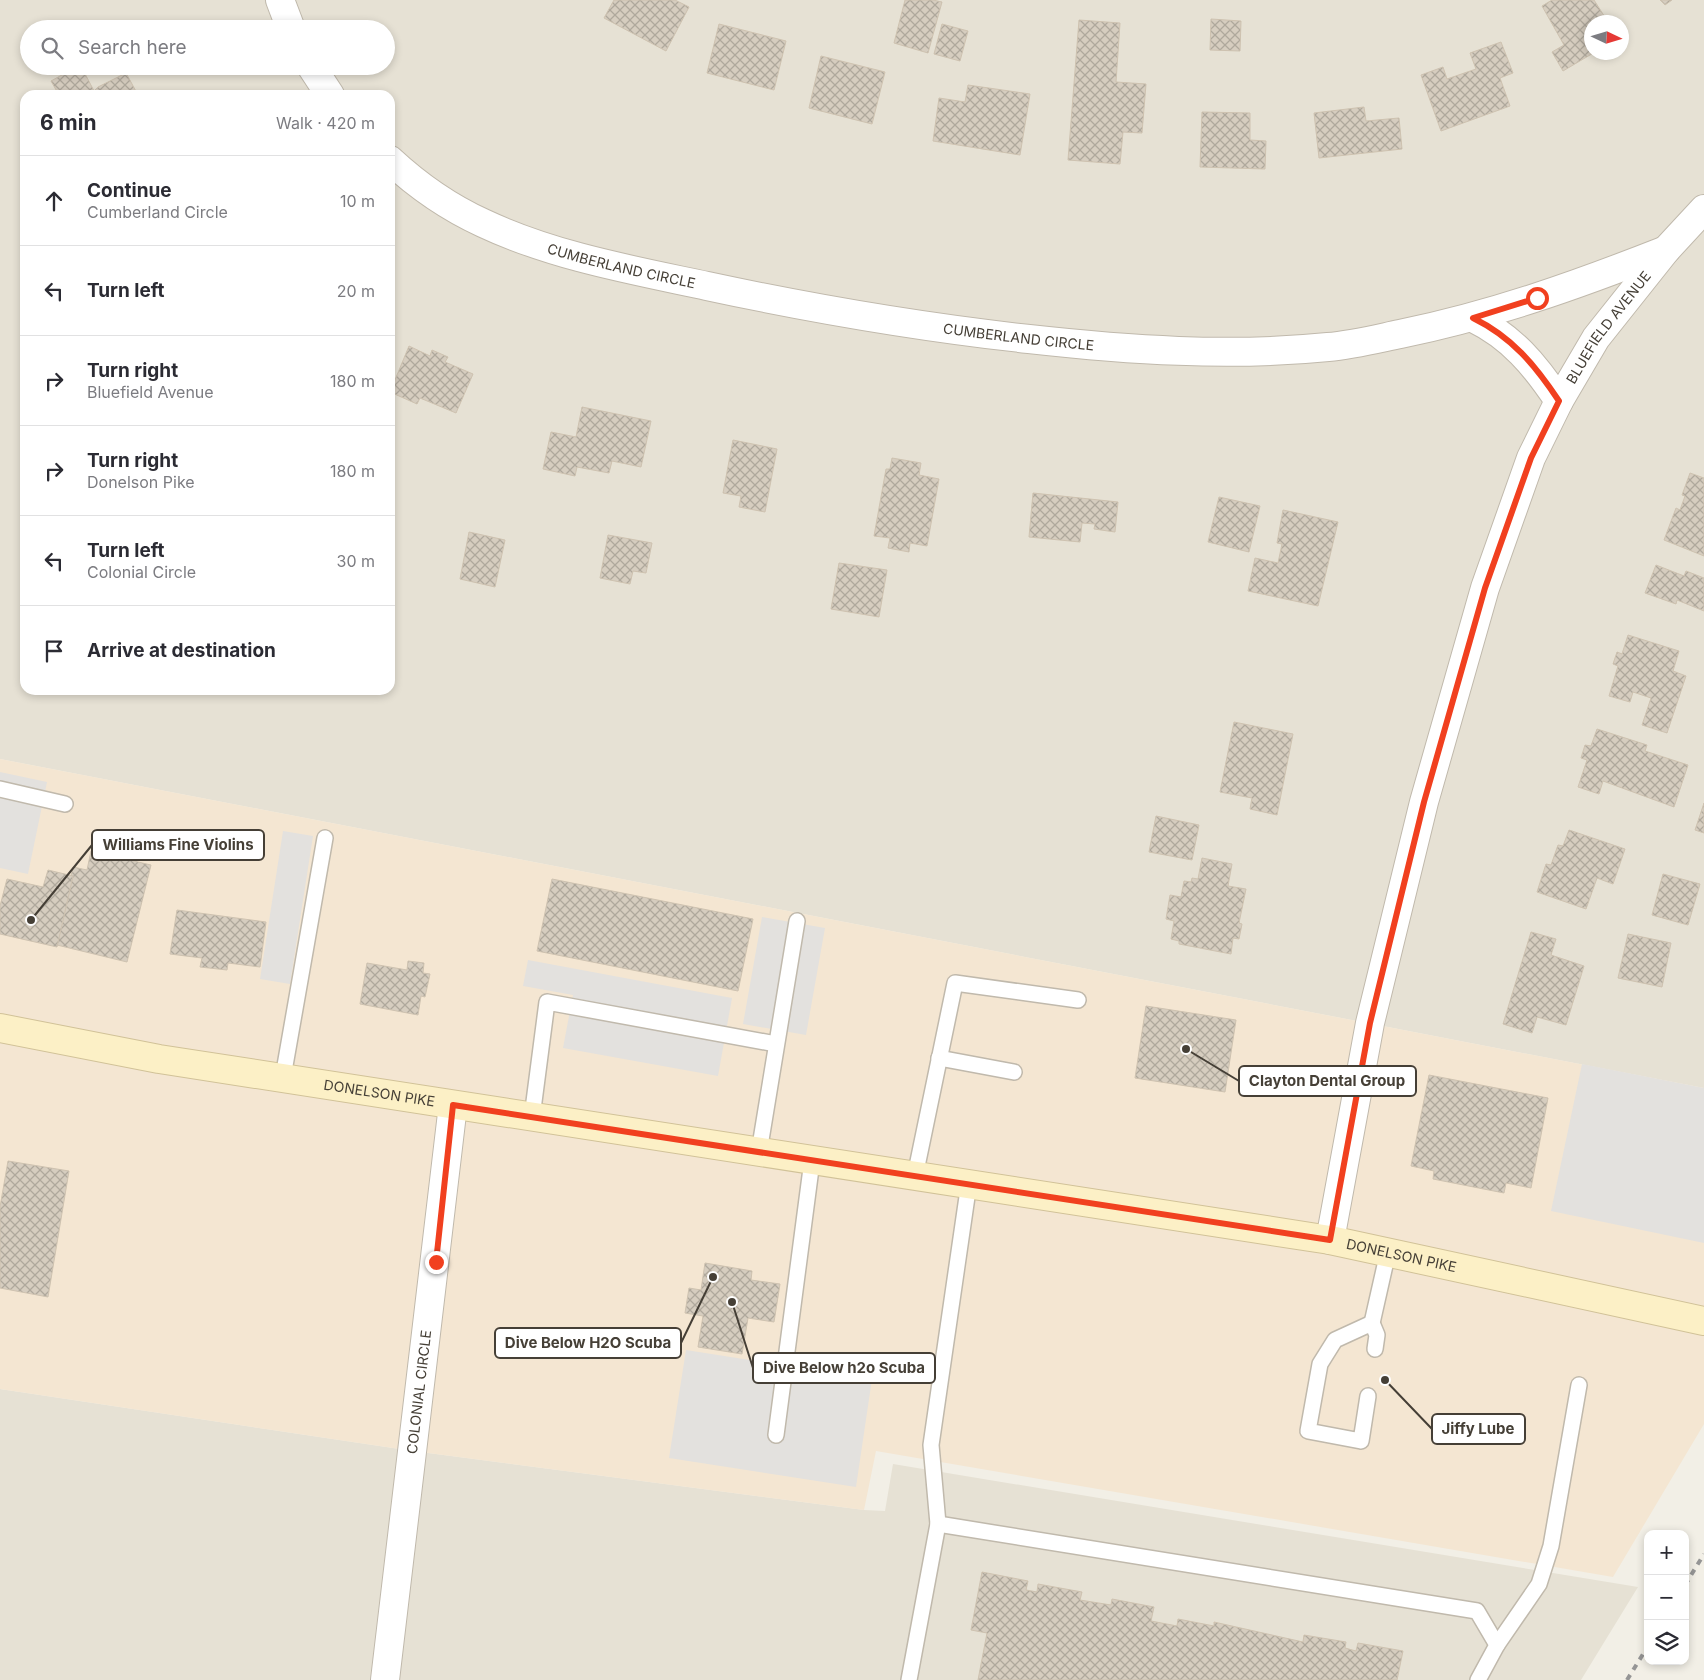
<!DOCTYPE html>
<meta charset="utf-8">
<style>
body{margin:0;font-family:Inter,sans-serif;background:#f2f2f3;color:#2b2b33}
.controls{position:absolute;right:15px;bottom:15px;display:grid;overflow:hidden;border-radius:10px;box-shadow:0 2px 8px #0003}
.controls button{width:45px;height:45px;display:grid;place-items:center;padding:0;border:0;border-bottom:1px solid #e1e1e2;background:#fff;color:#2b2b33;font:25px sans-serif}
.compass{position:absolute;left:1584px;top:15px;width:45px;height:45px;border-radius:50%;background:#fff;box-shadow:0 2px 8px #0003;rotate:94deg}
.stop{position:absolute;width:15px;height:15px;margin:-11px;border:4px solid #f1401f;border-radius:50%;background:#fff}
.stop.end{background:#f1401f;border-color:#fff;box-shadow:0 1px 5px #0008}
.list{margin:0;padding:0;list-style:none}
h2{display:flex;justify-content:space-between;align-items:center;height:65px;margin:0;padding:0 20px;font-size:21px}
h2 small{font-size:16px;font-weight:400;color:#7c7c81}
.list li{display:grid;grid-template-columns:32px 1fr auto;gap:15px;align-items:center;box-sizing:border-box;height:90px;padding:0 20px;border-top:1px solid #e1e1e2}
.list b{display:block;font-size:19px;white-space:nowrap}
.list p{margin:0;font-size:16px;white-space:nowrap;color:#7c7c81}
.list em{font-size:16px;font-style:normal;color:#7c7c81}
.icon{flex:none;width:28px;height:28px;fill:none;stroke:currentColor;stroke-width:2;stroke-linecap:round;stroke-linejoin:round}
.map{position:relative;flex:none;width:1704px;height:1680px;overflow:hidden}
.search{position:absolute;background:#fff;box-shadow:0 2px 8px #0003;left:20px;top:20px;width:375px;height:55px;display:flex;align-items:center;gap:12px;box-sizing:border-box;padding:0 18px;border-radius:28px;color:#7c7c81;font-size:19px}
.panel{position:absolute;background:#fff;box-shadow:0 2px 8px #0003;left:20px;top:90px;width:375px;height:605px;border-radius:15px}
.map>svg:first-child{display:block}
</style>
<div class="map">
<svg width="1704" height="1680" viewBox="0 0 1704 1680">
<defs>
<pattern id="building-cross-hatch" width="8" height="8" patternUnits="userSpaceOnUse" patternTransform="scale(1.25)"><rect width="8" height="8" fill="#d6cdbf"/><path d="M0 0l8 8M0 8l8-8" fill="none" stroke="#afa89c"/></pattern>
</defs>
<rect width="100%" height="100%" fill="#f2efe6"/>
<g fill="#e6e1d4" fill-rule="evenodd">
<path d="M0 0H1704V1088L0 759ZM1592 22H1622V52H1592ZM29 29H386V66H29ZM25 95H390V690H25Z"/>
<path d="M0 1389 413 1451 864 1510 885 1511 893 1464 1638 1587 1581 1680H0Z"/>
</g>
<path fill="#f4e6d2" d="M0 759 1704 1088V1424L1613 1577 876 1451 864 1510 413 1451 0 1389Z"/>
<g fill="#e3e1de">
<path d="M0 772 47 782 28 874 0 868Z"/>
<path d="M283 831 313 836 290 984 260 979Z"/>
<path d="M762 917 825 928 806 1035 743 1024Z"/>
<path d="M528 960 732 998 718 1076 563 1048 573 995 523 986Z"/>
<path d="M1582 1064 1704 1088V1243L1551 1211Z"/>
<path d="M686 1350 872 1379 856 1487 669 1458Z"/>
</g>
<g fill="url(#building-cross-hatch)" stroke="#cec2b0">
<path d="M614 0H675L689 7 666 51 604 18Z"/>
<path d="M905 0H933L942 2 928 53 894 43Z"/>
<path d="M1552 0H1594L1608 22H1592V52H1595L1563 71 1552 52 1564 45 1542 6Z"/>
<path d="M1660 0H1672L1665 5Z"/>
<path d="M1211 19 1241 21 1240 51 1210 50Z"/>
<path d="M1079 20 1120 23 1116 82 1146 84 1142 133 1123 132 1120 164 1068 160Z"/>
<path d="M719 24 786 41 774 90 707 73Z"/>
<path d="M942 24 968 31 960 61 934 54Z"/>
<path d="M1501 42 1513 73 1500 78 1510 106 1441 131 1421 75 1443 67 1447 79 1476 69 1470 53Z"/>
<path d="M821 56 885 72 872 124 809 108Z"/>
<path d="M78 66H81L94 91 87 95H59L51 81Z"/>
<path d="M126 73 138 95H96L94 91 98 87Z"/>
<path d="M968 85 1030 94 1020 155 933 141 939 98 965 102Z"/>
<path d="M1364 107 1366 121 1399 118 1402 149 1319 158 1314 113Z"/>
<path d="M1202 112 1250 113V140L1266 141 1265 169 1200 167Z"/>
<path d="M409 346 430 356 432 350 448 357 445 362 473 374 456 413 420 398 417 404 390 392Z"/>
<path d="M582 407 651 421 641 467 612 461 609 473 577 467 575 476 543 469 551 432 576 437Z"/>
<path d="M733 440 777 449 765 512 739 507 741 496 723 493Z"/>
<path d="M892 458 921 463 919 475 939 479 927 546 910 543 909 552 888 548 890 538 874 536 886 469H890Z"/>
<path d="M1690 473 1704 478V556L1664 540 1676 508 1680 510 1685 496 1682 495Z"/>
<path d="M1033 493 1118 502 1115 532 1094 529 1095 524 1082 523 1080 542 1029 537Z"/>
<path d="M1219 497 1260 506 1249 552 1208 542Z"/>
<path d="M1283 510 1338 522 1318 606 1248 591 1255 558 1278 563 1282 544 1277 543Z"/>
<path d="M469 532 505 540 495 587 460 579Z"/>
<path d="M608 535 652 543 646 573 633 571 630 584 600 578Z"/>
<path d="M839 563 887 570 879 617 831 609Z"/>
<path d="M1656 565 1684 576 1686 571 1704 578V611L1677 600 1676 604 1645 593Z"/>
<path d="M1628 635 1679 651 1673 671 1686 676 1667 733 1642 725 1651 698 1633 692 1630 702 1609 696 1618 666 1613 664 1617 652 1622 654Z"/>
<path d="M1234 722 1293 734 1277 815 1250 809 1252 798 1220 792Z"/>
<path d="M1597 729 1647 745 1645 751 1688 765 1674 807 1603 781 1599 794 1578 787 1587 760 1581 758 1585 745 1591 746Z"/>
<path d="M1704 803V833L1695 830Z"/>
<path d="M1156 816 1199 825 1192 860 1149 852Z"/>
<path d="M1569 830 1625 849 1613 884 1597 878 1586 909 1537 892 1546 864 1551 865 1558 845 1563 846Z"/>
<path d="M91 851 151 865 127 962 57 945 73 876H71L73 867 87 870Z"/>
<path d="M1202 858 1232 864 1228 886 1246 889 1239 923 1242 924 1239 939 1233 938 1231 954 1179 944V941L1171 939 1174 921 1166 919 1170 895 1181 897 1184 881 1191 882 1192 878 1198 879Z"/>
<path d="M48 870 73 876 57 947 0 934V906L7 879 43 887Z"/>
<path d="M1663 874 1700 884 1688 925 1652 915Z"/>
<path d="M552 879 753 919 738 991 537 951Z"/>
<path d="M177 910 266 922 260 967 228 963 227 970 200 967 202 958 170 954Z"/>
<path d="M1531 932 1556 939 1551 955 1584 966 1566 1025 1537 1017 1532 1033 1503 1024Z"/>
<path d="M1628 934 1671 943 1662 987 1618 978Z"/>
<path d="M408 961 424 963 423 973 430 974 425 997 421 996 418 1015 360 1004 367 963 407 970Z"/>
<path d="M1146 1006 1236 1020 1225 1092 1135 1078Z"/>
<path d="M1429 1075 1548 1098 1531 1188 1506 1183 1504 1193 1433 1179 1434 1171 1411 1166Z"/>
<path d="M8 1161 69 1171 48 1297 0 1288V1207Z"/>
<path d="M705 1263 752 1271 751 1280 780 1284 774 1322 748 1318 742 1354 698 1347 703 1316 685 1313 689 1288 701 1290Z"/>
<path d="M982 1572 1028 1581 1026 1590 1037 1592 1038 1584 1082 1592 1080 1600 1111 1605 1112 1599 1154 1607 1151 1621 1177 1626 1178 1619 1214 1626V1622L1303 1642 1304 1635 1346 1642 1345 1648 1356 1651 1358 1643 1403 1651 1397 1680H978L987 1633 971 1630Z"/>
</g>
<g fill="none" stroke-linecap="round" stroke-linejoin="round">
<defs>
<g id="service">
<path d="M0 789 65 804"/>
<path d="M939 1058 1014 1072"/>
<path d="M283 1077 325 838"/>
<path d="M532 1117 547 1002 776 1044"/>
<path d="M759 1152 797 921"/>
<path d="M915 1176 955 983 1078 1000"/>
<path d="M1372 1323 1388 1252"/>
<path d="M1368 1396 1361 1441 1308 1431 1320 1364 1335 1340 1372 1323 1377 1335 1375 1349"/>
<path d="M776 1435 812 1161"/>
<path d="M938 1524 1477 1611 1497 1645 1478 1680"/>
<path d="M1497 1645 1539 1584 1551 1546 1579 1385"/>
<path d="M909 1680 938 1524 931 1445 969 1183"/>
</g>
<g id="minor">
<path d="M280 0 291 29"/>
<path d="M311 66 330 95"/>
<path id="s1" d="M390 160C418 186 448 207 483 223 553 256 632 270 707 286 814 309 920 327 1029 339 1128 350 1229 357 1328 347 1352 345 1376 339 1400 334 1493 315 1577 285 1666 250"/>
<path d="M1473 318C1512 337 1535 365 1559 401"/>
<path id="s2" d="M1330 1240 1370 1023 1424 802 1485 588 1531 458 1559 401 1596 338 1666 250 1704 209"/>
<path id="s3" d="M385 1680 453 1105"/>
</g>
<g id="secondary">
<path id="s4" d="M0 1028 159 1059 1330 1240 1704 1321"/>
</g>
</defs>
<use href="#service" stroke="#c0b9ac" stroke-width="18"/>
<use href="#minor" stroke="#c0b9ac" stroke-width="30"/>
<use href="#secondary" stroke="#d1c298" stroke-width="30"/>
<use href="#service" stroke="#fff" stroke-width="15"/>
<use href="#minor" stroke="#fff" stroke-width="28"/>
<use href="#secondary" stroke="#fcf0c6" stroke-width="28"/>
<g stroke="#959595" stroke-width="4" stroke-dasharray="6 6" stroke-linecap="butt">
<path d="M1685 1585 1704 1554"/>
<path d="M1627 1680 1648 1646"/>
</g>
</g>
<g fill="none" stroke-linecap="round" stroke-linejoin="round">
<path stroke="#f1401f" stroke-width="6" d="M436 1262 453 1105 1330 1240 1370 1023 1424 802 1485 588 1531 458 1559 401C1535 365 1512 337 1473 318L1537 298"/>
</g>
<g text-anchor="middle" stroke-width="4" stroke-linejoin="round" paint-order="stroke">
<g font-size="14" fill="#453f36" stroke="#fff">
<text dy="5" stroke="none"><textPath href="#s1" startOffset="258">CUMBERLAND CIRCLE</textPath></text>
<text dy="5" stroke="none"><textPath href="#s2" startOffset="961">BLUEFIELD AVENUE</textPath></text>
<text dy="5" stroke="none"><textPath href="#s1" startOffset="662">CUMBERLAND CIRCLE</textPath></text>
<text dy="5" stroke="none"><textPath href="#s4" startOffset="385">DONELSON PIKE</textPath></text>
<text dy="5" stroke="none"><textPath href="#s4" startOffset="1420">DONELSON PIKE</textPath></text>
<text dy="5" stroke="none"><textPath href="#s3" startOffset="290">COLONIAL CIRCLE</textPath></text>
</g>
</g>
<path fill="none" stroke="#453f36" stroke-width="2" d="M31 920L92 845M1186 1049L1239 1081M713 1277L681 1343M732 1302L753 1368M1385 1380L1432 1429"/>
<g fill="#453f36" stroke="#fff" stroke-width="2">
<circle cx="31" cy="920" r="5"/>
<circle cx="1186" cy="1049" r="5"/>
<circle cx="713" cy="1277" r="5"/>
<circle cx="732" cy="1302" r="5"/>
<circle cx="1385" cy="1380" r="5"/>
</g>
<g fill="#fff" stroke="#453f36" stroke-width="2">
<rect x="92" y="830" width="172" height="30" rx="5"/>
<rect x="1239" y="1066" width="177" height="30" rx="5"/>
<rect x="495" y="1328" width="186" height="30" rx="5"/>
<rect x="753" y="1353" width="182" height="30" rx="5"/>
<rect x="1432" y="1414" width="93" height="30" rx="5"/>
</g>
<g font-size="15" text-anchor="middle" font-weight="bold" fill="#453f36">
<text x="178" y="850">Williams Fine Violins</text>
<text x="1327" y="1086">Clayton Dental Group</text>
<text x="588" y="1348">Dive Below H2O Scuba</text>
<text x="844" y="1373">Dive Below h2o Scuba</text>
<text x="1478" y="1434">Jiffy Lube</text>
</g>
</svg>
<div class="controls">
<button>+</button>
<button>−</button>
<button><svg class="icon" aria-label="layers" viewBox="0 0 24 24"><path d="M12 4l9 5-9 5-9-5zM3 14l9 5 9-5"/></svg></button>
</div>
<svg class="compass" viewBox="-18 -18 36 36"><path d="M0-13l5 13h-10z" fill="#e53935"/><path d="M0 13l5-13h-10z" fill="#7c7c81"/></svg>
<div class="stop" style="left:1537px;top:298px"></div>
<div class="stop end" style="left:436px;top:1262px"></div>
<div class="search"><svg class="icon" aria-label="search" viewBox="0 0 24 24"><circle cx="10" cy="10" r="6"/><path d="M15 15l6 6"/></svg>Search here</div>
<section class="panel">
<h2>6 min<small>Walk · 420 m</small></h2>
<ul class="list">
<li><svg class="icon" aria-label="ahead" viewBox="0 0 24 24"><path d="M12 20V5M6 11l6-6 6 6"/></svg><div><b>Continue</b><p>Cumberland Circle</p></div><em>10 m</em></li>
<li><svg class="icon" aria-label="left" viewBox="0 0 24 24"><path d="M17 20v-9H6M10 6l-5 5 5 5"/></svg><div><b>Turn left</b></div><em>20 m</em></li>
<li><svg class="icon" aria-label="right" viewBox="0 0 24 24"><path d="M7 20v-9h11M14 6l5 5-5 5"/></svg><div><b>Turn right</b><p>Bluefield Avenue</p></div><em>180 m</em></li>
<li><svg class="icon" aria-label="right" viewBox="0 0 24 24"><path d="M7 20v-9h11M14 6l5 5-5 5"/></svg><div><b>Turn right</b><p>Donelson Pike</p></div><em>180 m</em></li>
<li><svg class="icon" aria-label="left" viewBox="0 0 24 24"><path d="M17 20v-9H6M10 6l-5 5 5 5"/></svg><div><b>Turn left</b><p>Colonial Circle</p></div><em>30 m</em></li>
<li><svg class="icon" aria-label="arrive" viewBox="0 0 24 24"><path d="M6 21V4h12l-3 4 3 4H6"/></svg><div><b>Arrive at destination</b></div></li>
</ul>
</section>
</div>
